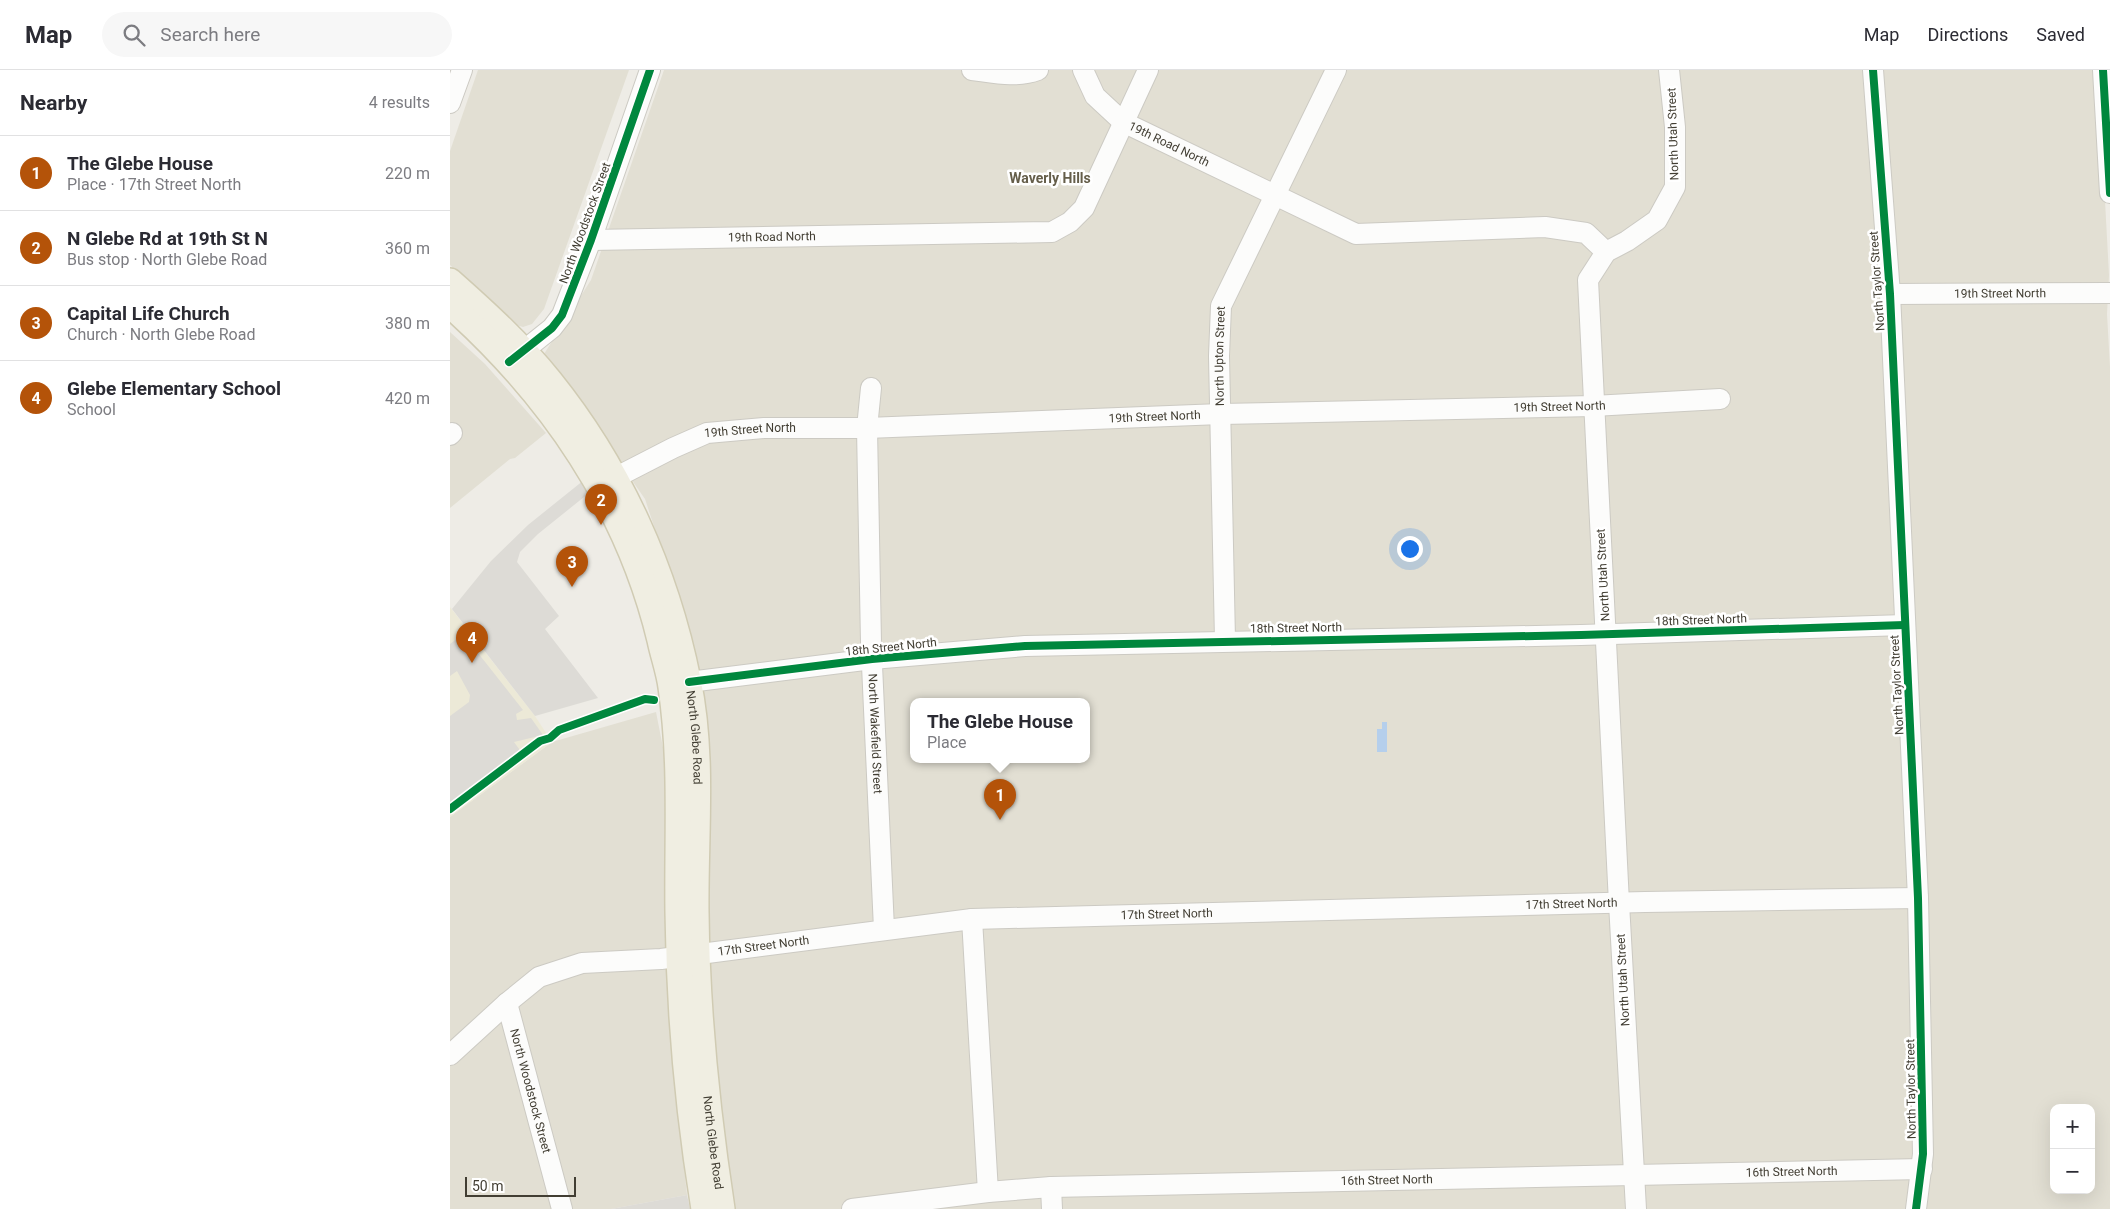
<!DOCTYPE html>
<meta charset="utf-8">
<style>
body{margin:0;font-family:Roboto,sans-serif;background:#f7f7f7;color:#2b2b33}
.controls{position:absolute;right:15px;bottom:15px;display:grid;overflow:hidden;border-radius:10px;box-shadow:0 5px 20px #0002}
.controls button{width:45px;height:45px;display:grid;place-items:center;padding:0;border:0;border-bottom:1px solid #e1e1e2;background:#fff;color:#2b2b33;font:25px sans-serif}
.scale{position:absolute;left:15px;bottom:12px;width:111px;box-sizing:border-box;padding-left:5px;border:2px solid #423e33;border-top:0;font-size:14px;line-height:18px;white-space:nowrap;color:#423e33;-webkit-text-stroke:4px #fff;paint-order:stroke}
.you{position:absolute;left:959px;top:478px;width:18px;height:18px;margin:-12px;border:4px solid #fff;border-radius:50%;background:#1a73e8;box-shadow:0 0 0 8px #1a73e833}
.badge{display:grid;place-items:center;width:32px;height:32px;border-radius:50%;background:#b45309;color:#fff;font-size:16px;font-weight:700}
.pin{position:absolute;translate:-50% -41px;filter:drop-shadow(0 1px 2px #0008)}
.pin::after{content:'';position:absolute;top:26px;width:18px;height:15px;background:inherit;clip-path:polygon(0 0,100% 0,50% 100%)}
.popup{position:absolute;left:460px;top:628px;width:180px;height:65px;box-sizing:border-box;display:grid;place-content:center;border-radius:10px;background:#fff;filter:drop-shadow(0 1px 4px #0005);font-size:16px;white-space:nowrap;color:#7c7c81}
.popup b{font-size:19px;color:#2b2b33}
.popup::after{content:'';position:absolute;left:50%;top:100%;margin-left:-10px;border:10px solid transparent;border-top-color:#fff}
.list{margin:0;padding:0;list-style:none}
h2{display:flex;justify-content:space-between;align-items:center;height:65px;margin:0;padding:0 20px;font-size:21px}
h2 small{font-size:16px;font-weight:400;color:#7c7c81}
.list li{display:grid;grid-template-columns:32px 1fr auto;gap:15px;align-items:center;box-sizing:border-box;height:75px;padding:0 20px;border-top:1px solid #e1e1e2}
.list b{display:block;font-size:19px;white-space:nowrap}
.list p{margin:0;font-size:16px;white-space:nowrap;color:#7c7c81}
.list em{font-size:16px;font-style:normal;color:#7c7c81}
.icon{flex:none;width:28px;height:28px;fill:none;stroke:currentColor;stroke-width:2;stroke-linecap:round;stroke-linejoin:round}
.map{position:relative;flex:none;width:1660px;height:1139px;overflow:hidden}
header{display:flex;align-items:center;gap:30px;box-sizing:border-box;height:70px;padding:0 25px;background:#fff;border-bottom:1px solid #e1e1e2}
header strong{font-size:24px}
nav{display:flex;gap:28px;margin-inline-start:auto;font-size:18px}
.search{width:350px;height:45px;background:#f7f7f7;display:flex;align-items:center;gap:12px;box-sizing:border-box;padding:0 18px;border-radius:28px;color:#7c7c81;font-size:19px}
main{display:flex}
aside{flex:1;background:#fff}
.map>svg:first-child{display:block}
</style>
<header>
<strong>Map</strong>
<div class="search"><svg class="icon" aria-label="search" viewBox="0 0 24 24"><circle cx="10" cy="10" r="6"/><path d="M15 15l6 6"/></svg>Search here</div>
<nav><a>Map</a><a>Directions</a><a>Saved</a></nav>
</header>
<main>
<aside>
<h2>Nearby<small>4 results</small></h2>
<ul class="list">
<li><span class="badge">1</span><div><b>The Glebe House</b><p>Place · 17th Street North</p></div><em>220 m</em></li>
<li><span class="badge">2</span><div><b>N Glebe Rd at 19th St N</b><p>Bus stop · North Glebe Road</p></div><em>360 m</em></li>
<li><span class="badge">3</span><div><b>Capital Life Church</b><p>Church · North Glebe Road</p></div><em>380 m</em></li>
<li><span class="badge">4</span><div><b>Glebe Elementary School</b><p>School</p></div><em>420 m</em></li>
</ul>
</aside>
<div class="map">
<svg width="1660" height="1139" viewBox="0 0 1660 1139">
<rect width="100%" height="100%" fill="#eeece6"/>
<g fill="#e2dfd3" fill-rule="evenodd">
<path d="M28 0H179L94 239 82 254 73 257 66 255 0 195V81Z"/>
<path d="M214 0H1648L1659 205 1657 244 1660 297V1139H282L262 955 255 830 259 670 243 574 195 429 94 284 141 210ZM464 631H636V689H464ZM1604 1038H1641V1120H1604Z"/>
<path d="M0 262 35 294 96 363 65 388 60 389 0 438Z"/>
<path d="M206 642 218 703 215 860 225 1015 237 1125 161 1139H0V747L102 672Z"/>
</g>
<path fill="#ece9d7" d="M0 537 85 646 102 672 0 747Z"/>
<g fill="#dddbd6">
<path d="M134 410 139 423 88 464 70 482 67 492 109 546 95 559 148 628 85 646 2 539 41 491 78 455Z"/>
<path d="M13 564 73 640 66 644 67 650 81 648 93 665 64 672 72 683 0 735V646L19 632 20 625 7 601 0 606V574Z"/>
<path d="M237 1125 240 1139H161Z"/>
</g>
<path fill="#b5cfec" d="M932 652H937V682H927V659H932Z"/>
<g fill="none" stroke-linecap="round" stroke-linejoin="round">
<defs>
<g id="minor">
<path d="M522 0C545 3 566 8 588 0"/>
<path id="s1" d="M633 0 645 26 673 52 906 164 1095 157 1136 163 1156 182"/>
<path d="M1423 0 1440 224 1468 828 1473 1084 1466 1139"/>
<path d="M1653 0 1660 123"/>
<path d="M0 33 12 0"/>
<path id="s2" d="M141 170 602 162 620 152 634 138 698 0"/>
<path id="s3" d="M1440 224 1660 223"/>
<path d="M62 290 102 258 112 245 141 170 200 0"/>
<path id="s4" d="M421 318 417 358 421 573 434 859"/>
<path d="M0 365 2 363"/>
<path id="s5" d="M153 414 223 378 257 363 314 358H417L771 344 1143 336 1270 329"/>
<path id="s6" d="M775 570 769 286 771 236 886 0"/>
<path d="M239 612 422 589 575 576 1131 565 1455 555"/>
<path d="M522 849 538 1122"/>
<path id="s7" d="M57 933 112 1139"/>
<path id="s8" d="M0 985 57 933 89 907 132 893 211 889 522 849 1195 832 1468 828"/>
<path d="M601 1117 602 1139"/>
<path id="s9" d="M402 1139 538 1122 601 1117 1472 1099"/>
<path d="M1186 1139 1169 833 1138 210 1156 182 1177 171 1207 150 1225 117V57L1219 0"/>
</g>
<g id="major">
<path id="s10" d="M0 211C35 242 70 274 100 311 170 398 216 501 238 610 254 687 245 765 246 842 247 942 257 1041 272 1139"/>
<path d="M0 235C101 325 178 437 210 570 213 585 219 601 221 617 232 692 227 766 228 842 229 941 238 1041 254 1139"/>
</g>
</defs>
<use href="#minor" stroke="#cccac3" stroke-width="22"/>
<use href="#major" stroke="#d0cbb3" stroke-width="28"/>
<use href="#minor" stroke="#fcfcfb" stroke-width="20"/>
<use href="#major" stroke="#f0eee2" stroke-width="25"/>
<defs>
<g id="cycleway">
<path d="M1423 0 1440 224 1468 828 1473 1084 1466 1139"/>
<path d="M1653 0 1660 123"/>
<path d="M59 292 102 258 112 245 141 170 200 0"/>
<path d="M239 612 422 589 575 576 1131 565 1455 555"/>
<path d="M0 739 90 671 100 668 109 660 195 629 204 630"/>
</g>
</defs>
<use href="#cycleway" stroke="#fff" stroke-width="11"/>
<use href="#cycleway" stroke="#00873e" stroke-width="8"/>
</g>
<g text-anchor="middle" stroke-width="5" stroke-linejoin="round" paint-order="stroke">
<g font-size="12" fill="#423e33" stroke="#fff">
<text transform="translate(1223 64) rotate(-92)" y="4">North Utah Street</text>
<text dy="4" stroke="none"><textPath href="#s1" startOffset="118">19th Road North</textPath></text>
<text transform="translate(135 153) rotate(-70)" y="4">North Woodstock Street</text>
<text dy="4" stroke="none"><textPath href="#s2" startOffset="181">19th Road North</textPath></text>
<text transform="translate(1427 211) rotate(-94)" y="4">North Taylor Street</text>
<text dy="4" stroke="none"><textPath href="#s3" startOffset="110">19th Street North</textPath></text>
<text dy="4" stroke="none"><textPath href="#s6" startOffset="284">North Upton Street</textPath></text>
<text dy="4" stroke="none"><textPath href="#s5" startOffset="969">19th Street North</textPath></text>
<text dy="4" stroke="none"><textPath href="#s5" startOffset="564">19th Street North</textPath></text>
<text dy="4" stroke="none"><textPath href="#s5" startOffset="159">19th Street North</textPath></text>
<text transform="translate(1153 505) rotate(-93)" y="4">North Utah Street</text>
<text transform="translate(1251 550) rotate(-2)" y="4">18th Street North</text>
<text transform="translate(846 558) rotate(-1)" y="4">18th Street North</text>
<text transform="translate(441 577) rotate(-6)" y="4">18th Street North</text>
<text transform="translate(1447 615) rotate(-93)" y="4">North Taylor Street</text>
<text dy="4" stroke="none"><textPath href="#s4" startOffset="346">North Wakefield Street</textPath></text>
<text dy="4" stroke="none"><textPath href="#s10" startOffset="532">North Glebe Road</textPath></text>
<text dy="4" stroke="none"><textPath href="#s8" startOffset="1156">17th Street North</textPath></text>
<text dy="4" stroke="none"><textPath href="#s8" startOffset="751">17th Street North</textPath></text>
<text dy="4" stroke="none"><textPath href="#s8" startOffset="346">17th Street North</textPath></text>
<text transform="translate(1173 910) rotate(-93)" y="4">North Utah Street</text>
<text transform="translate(1461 1019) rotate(-91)" y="4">North Taylor Street</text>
<text dy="4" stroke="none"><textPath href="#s7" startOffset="91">North Woodstock Street</textPath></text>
<text dy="4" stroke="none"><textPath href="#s10" startOffset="938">North Glebe Road</textPath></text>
<text dy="4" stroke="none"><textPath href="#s9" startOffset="941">16th Street North</textPath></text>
<text dy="4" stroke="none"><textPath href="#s9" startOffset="536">16th Street North</textPath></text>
</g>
<g font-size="14" font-weight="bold" fill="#655e4a" stroke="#fff">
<text x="600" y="113">Waverly Hills</text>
</g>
</g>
</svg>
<div class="controls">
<button>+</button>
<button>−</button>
</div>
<div class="scale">50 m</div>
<div class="you"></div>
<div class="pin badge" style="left:550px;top:750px">1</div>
<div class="popup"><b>The Glebe House</b>Place</div>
<div class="pin badge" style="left:151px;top:455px">2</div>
<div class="pin badge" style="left:122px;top:517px">3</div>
<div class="pin badge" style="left:22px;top:593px">4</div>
</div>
</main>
